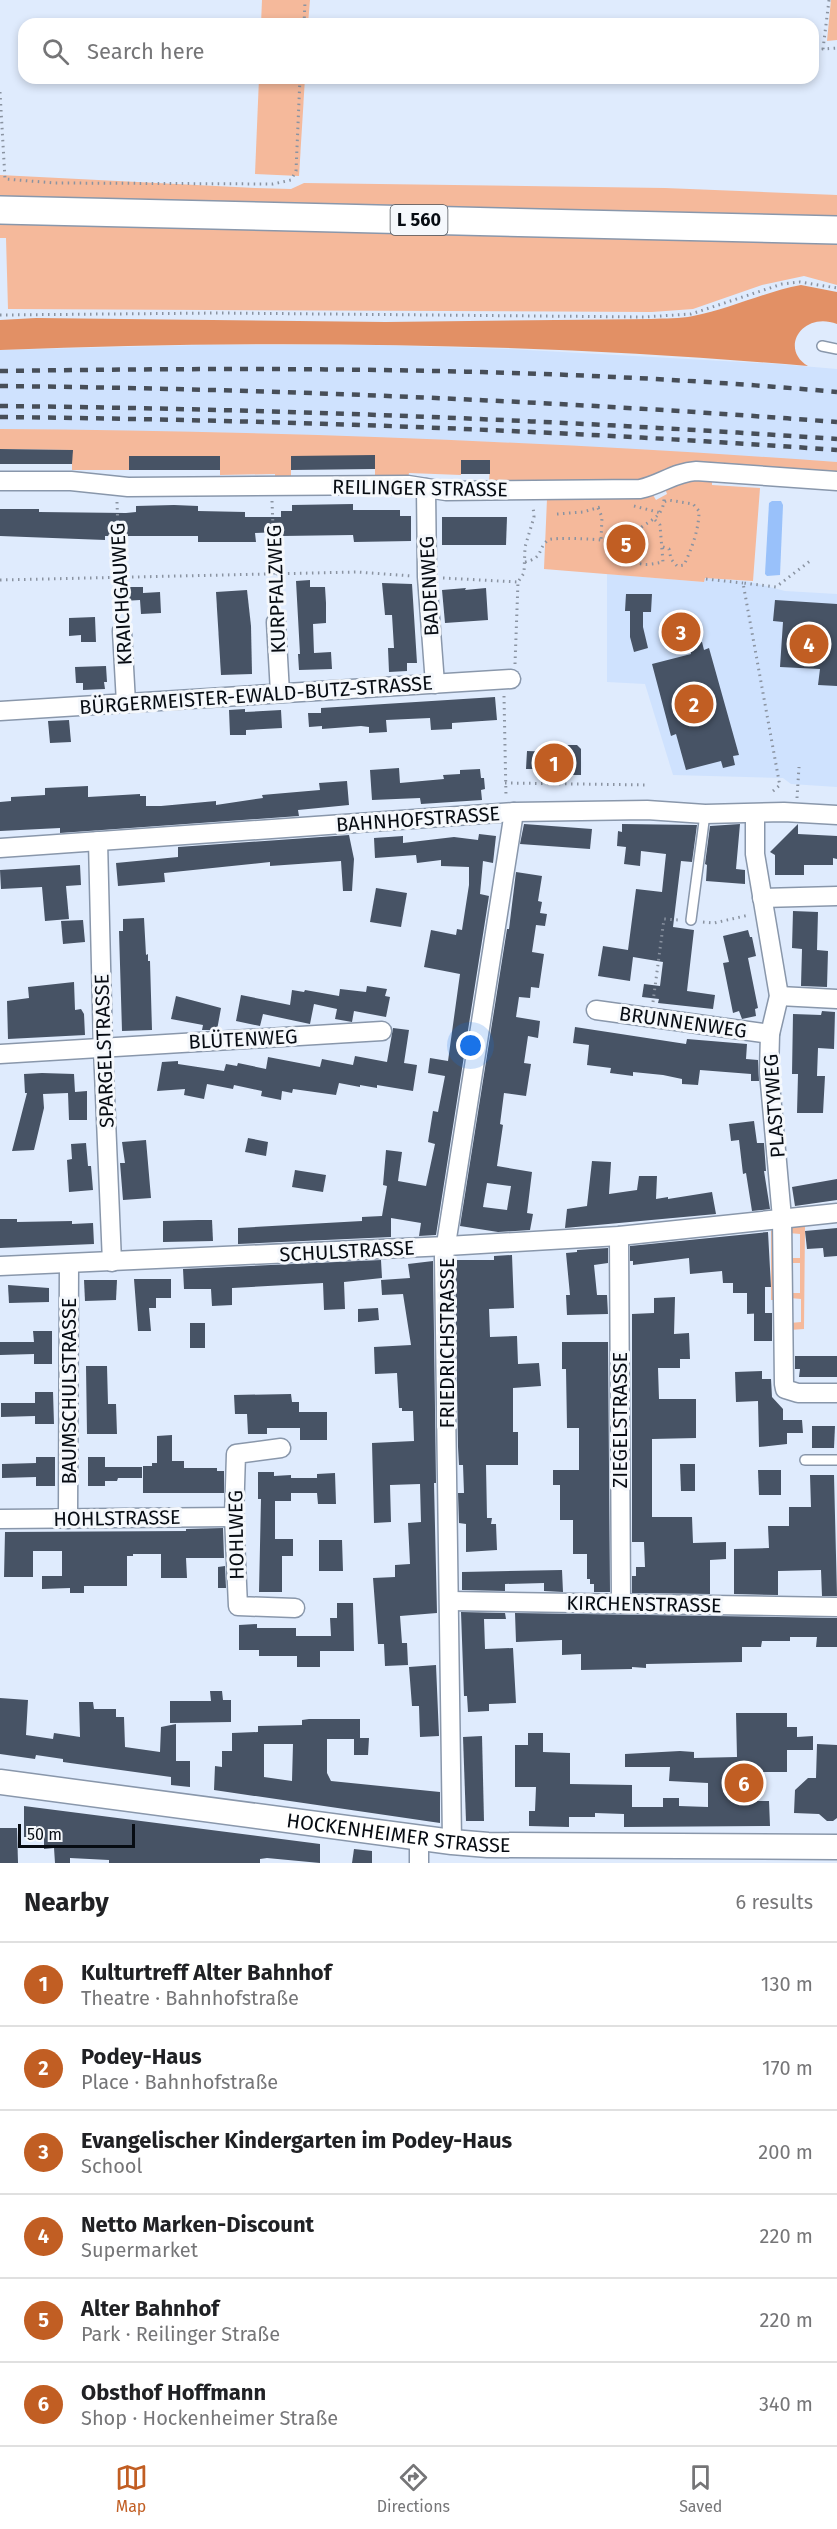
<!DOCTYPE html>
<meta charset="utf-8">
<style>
body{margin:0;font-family:"Fira Sans",sans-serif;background:#f6f6f6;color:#202124}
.scale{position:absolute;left:18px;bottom:15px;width:117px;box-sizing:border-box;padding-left:6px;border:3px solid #070c13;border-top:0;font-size:16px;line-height:21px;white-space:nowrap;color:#070c13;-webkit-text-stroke:4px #f5f8fc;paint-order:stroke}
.you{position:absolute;left:471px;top:1046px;width:21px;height:21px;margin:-15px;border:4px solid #fff;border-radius:50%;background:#1a73e8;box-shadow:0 0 0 9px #1a73e833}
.badge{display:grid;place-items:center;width:39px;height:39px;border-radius:50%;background:#c15e23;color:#fff;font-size:20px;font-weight:700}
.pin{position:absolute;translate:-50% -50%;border:3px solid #fff;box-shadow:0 2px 6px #0006}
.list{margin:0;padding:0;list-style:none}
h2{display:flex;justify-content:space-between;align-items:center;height:78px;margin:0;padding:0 24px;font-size:26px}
h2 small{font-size:20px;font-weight:400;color:#757577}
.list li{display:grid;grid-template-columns:39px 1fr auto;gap:18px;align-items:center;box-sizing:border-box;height:84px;padding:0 24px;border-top:2px solid #e0e0e0}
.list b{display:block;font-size:22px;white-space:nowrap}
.list p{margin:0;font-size:20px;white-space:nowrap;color:#757577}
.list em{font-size:20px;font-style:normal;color:#757577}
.icon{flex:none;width:33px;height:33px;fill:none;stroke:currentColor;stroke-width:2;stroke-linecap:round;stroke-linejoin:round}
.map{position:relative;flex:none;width:837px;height:1863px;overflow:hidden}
.search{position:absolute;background:#fff;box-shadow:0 3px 9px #0003;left:18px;right:18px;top:18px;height:66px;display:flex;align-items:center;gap:15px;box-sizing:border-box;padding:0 21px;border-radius:18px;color:#757577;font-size:22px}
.sheet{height:582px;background:#fff}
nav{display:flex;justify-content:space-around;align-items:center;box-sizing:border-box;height:84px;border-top:2px solid #e0e0e0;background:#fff;font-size:16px;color:#757577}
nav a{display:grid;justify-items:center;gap:3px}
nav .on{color:#c15e23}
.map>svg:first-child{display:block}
</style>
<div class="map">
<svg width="837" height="1863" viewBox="0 0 837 1863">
<rect width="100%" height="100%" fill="#dfebfd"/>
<g fill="#cfe2fe">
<path d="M205 345H373L509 349 779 364 837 369V462L489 442 231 433 0 429V350Z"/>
<path d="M607 574 704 582 705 578 746 581 785 591 837 594V787L791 784 783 778 673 775 645 684 607 682Z"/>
</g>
<g fill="#f5b99b">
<path d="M262 0H310L308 24H261Z"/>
<path d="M831 0H837V40L827 41Z"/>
<path d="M259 78H305L299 176 255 174Z"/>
<path d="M0 175 255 188 291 189 304 183 665 188 837 195V219L0 202Z"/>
<path d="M0 221 837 239V285L804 276 762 285 693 309 652 312 8 309 6 238H0Z"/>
<path d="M0 429C279 431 558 442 837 462V475L713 465 643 482 489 484 490 461 462 460 461 475 409 473 408 478H375V462L291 456V479H275V474L220 475V456H129V470H72V450L0 449Z"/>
<path d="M691 479 712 480V485L760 488 753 581 705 578 704 582 544 569 547 499 653 495 656 500 667 494 665 488Z"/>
<path d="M805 1226 804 1329 790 1330V1323L801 1322V1299L790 1298V1293H800V1263H789V1258H800V1234L789 1233 792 1227Z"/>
<path d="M771 1230 773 1232 775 1300H771Z"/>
</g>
<path fill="#e29065" d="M801 285 837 292V324C802 311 779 349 808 366 540 343 269 339 0 350V320L36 318 386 322 651 319C665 318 680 319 693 316 730 309 764 292 801 285Z"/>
<path fill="#99c1fa" d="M772 501H781L783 505 780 575 767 576 765 574 769 503Z"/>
<g fill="#475365" fill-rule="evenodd">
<path d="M0 449 73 450 72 464H0Z"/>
<path d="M375 455V469L291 470V456Z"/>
<rect x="129" y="456" width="91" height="14"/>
<rect x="461" y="460" width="29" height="14"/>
<path d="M353 504V510H400V516H411V541L354 542 353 535 282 536V532L255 533 256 542H198V536H105V540L0 536V509H39V512L126 513 136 512V506L174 505 198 506V511L245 512V517H281V511H292V505Z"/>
<path d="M442 517H507L506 545H442Z"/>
<path d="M310 580V587H325L326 603V623L313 624 314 653 331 652 332 669 299 670 298 654H300L296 581Z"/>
<path d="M382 583 412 584 417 663H407V671L389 672 388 648H394L392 615H385Z"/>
<path d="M122 587H143V593L160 592 161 613 141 614 140 600 123 601Z"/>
<path d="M466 588 465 590 486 588 488 620 445 623 442 590Z"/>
<path d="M247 590 251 626 252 674 221 675 216 592Z"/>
<path d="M626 594H652L651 612H643V627L648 648 634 652 630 637V611H625Z"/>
<path d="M775 600 837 604V686L818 685 820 669 780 667 783 622 773 621Z"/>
<path d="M95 617 96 642H81V635L69 636V618Z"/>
<path d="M702 642 704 650 709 648 739 755 733 756 735 765 723 768 721 761 686 770 676 734 671 736 652 664 691 654 689 645Z"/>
<path d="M106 666 107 682H104L105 689 83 690V683H76L75 667Z"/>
<path d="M495 697 497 720 452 723V729L431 730 430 718 386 720 387 732 369 733V727L361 726 322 729V726L309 727 308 713H321V708Z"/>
<path d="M245 709V712L281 710 282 728 246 730V735H230L229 710Z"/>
<path d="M69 720 71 742 50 743 48 721Z"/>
<path d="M565 745H577L581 749V775H560L561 769H526L527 751 558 752Z"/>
<path d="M399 768 400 783 444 779 443 775 460 774V770L480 769 481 778H484L485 789 481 790 482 800 421 804 420 798 372 800 370 770Z"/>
<path d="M347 781 349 805 298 810 299 816 60 833V828L0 831V802L11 801V797L45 795V788L88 786V797L140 794V796H146V806H161L216 801V805L263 798 262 795 320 790 319 783Z"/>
<path d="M524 824 592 829 590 849 520 844Z"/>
<path d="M622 824 697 825 692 862 681 861 673 927 694 930 687 991 715 995 713 1009 658 1003 659 999 642 997 644 984 660 986 663 962 633 957 630 981 598 976 603 946 628 950 636 889 662 892 666 854 641 851 640 866 624 864 626 847 617 846 618 831 622 832Z"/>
<path d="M740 824 736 869 745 870V884L706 881 707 865 705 864 710 826Z"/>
<path d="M798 824V834L837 836V859L833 858V865H804V875H775V855L770 852Z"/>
<path d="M479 834 496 836 493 863 483 861 480 894 489 896 436 1235 419 1236 421 1223 391 1218V1237L238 1244V1228L362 1221V1217L382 1216 387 1186 383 1185 386 1150 402 1152 398 1181 426 1186 435 1144 428 1142 433 1111 438 1112 445 1076 428 1073 430 1058 448 1061 460 974 424 967 431 930 456 935 457 929 462 930 469 885V867L441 866V860L417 863 416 855 375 858 374 838 403 836V843L454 837 478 840Z"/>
<path d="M349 835 354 859 352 891H343L341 861 270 866V862L164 873 165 882 118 886 116 863 178 857V847Z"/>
<path d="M80 865 81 885 66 886 69 919 45 921 42 887 1 889 0 870Z"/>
<path d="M516 872 542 876 538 901 542 902 540 913 547 914 545 926 536 925 532 952 544 954 539 988 531 987 530 998 519 997 516 1017 540 1021 538 1038 528 1036 524 1063 531 1064 526 1096 504 1093 500 1124 503 1125 497 1166 532 1172 527 1213 533 1214 530 1230 498 1232 460 1226 507 929H509ZM487 1183 511 1186 507 1210 483 1207Z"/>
<path d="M376 888 407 893 401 927 370 922Z"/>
<path d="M793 911 818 912 817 950 828 951 827 987 801 986 802 949 792 948Z"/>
<path d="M144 918 146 955 148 954V961H150L152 1030 122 1031 119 931H123V919Z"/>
<path d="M83 920 85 942 63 944 61 921Z"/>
<path d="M748 930 750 937H752L756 956 748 958 758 1008 755 1009 756 1016 742 1019 739 1011 733 1013 723 963 729 962 723 936Z"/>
<path d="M74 982 75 1010 81 1009 84 1014 85 1035 8 1039 7 1001 29 998 28 987Z"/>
<path d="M367 986 387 989 385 996 390 997 386 1017 354 1011 352 1022 335 1019 337 1009 314 1004 310 1024 263 1014 260 1026 236 1021 241 995 290 1005 292 990 304 992 305 990 339 996 340 989 366 992Z"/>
<path d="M176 996 221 1008 217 1030H202L203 1025 171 1019Z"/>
<path d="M822 1011 835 1012 834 1049 818 1048 817 1076H825L823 1113H797L798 1074H792L793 1014 821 1015Z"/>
<path d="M575 1027 686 1044 687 1039 747 1044 746 1059 758 1060 759 1081H751V1074L700 1070 698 1085 682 1084V1079L663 1075 633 1072V1076L610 1073 611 1068 587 1065 589 1045 573 1043Z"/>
<path d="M393 1028 409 1030 404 1063 417 1065 413 1091 377 1085V1088L360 1085V1087L339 1083 336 1095 293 1089 292 1093 282 1091 281 1100 261 1096 262 1091 234 1085 233 1089 207 1084 204 1099 184 1095 185 1089 157 1091 162 1062 178 1061V1064L224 1071 226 1064 237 1066 238 1063 266 1069 268 1057 320 1067 322 1059 353 1065 355 1056 387 1062Z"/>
<path d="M42 1073 74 1074 75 1092 87 1091V1120H69L68 1093 43 1094 44 1108 34 1150 12 1151 27 1093H25L24 1074Z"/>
<path d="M754 1121 757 1143H764L766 1171H764L770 1209 752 1211 746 1173 743 1174 739 1140 731 1141 729 1124Z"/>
<path d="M248 1138 268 1142 266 1156 245 1152Z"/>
<path d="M146 1140 151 1198 123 1200 120 1163H125L122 1142Z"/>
<path d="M86 1143 88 1166H91L93 1190 69 1192 67 1160 72 1159 71 1144Z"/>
<path d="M592 1161 611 1162 609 1194 637 1190 639 1176H657L656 1199 668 1197V1199L712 1192 716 1214 565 1228 567 1209 587 1206Z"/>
<path d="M295 1170 326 1175 323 1192 292 1187Z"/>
<path d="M837 1179V1200L795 1206 792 1187Z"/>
<path d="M0 1219H17V1222L72 1221V1224L93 1223 94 1244 0 1248Z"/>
<path d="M198 1220H212L213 1241 163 1242V1221Z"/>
<path d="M837 1228V1256L824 1257 823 1248 807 1249 805 1231Z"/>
<path d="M768 1232 771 1287H765V1313L747 1314V1293H733V1283H723L722 1271 690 1274 689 1258 633 1265V1261H630V1246Z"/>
<path d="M608 1248V1263L594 1265 597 1295H607L608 1314 567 1315 566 1295H570L566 1253 577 1252V1250Z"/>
<path d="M512 1255 514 1308 489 1309 490 1337 517 1336 518 1364 539 1363 541 1386 513 1388V1432H518V1465H486L487 1518H492L491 1524H496L497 1550 466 1552V1524L459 1523 458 1493H464L463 1465H459L458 1447 455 1260H494V1256Z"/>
<path d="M381 1260 382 1278 344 1282 345 1309 324 1310 323 1283 232 1288V1305L212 1306 211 1289H184L183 1269Z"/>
<path d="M433 1261 436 1483H434L437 1613 400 1616 402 1643H407L408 1665 385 1666 384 1644H378L373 1578 395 1577V1565L410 1564 408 1523 421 1522 420 1484 390 1485 391 1522 374 1523 372 1443 414 1441 413 1411H402V1408H399L397 1373 375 1374 374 1347 411 1345 403 1294 382 1295 381 1280 410 1278 408 1264Z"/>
<path d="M134 1279H171V1298H156V1308H149L151 1331H138Z"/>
<path d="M84 1280H117L116 1300 85 1301Z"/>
<path d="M8 1285 49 1288V1302L9 1303Z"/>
<path d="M675 1297 674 1334 689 1333 690 1359H680V1368H658L659 1399H696V1438L652 1439V1517H692L693 1543 726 1542V1559L710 1560V1594L632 1593V1576H636V1567H645L644 1542H632V1314L654 1313V1298Z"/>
<path d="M378 1308 379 1320 358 1322V1309Z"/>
<rect x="754" y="1313" width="18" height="28"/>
<rect x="190" y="1323" width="15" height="25"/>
<path d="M33 1331H52V1364H34V1354L0 1355V1342H34Z"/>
<path d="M562 1342H608L610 1592H594V1584H590V1579H587V1554H573V1520H560V1485H553V1470H579V1428H567L566 1369H562Z"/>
<path d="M795 1356H837V1377H799L800 1369H795Z"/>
<path d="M86 1366H107L108 1404H116L117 1434H87Z"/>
<path d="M762 1371V1379H771L772 1397 783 1409V1420H802L803 1433H787V1444L759 1447 758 1401 736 1402 735 1372Z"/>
<path d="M35 1392H53L54 1424H35V1416L1 1417V1403H35Z"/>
<path d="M291 1394 292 1402H299V1412H327V1440H300V1428H267V1434H248L247 1414H235L234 1395Z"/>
<path d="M812 1426H835L834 1448H812Z"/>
<path d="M172 1435V1461H184V1468H217V1471H224V1493H143V1466H152V1463H157V1436Z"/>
<path d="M36 1457H55V1486H36V1477L2 1478V1464L36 1463Z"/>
<path d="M88 1457H105V1467H142V1478H118L117 1481H105V1486H88Z"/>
<path d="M680 1464H695V1491H681Z"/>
<path d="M758 1470H781V1495H759Z"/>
<path d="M258 1472H274V1476L291 1475V1478H317V1474L335 1473 336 1504H318L317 1493H291V1501H275V1539H293V1556H282V1592H259L261 1499H258Z"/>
<path d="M810 1475H834L837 1596H822L821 1570 778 1571V1595L734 1594V1549L769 1548 768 1526H789V1507H811Z"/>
<path d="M223 1528 224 1558H186L187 1578H161V1554H133V1556H127V1586H84V1593H70V1588L42 1589V1576H62V1551H33V1577H4L5 1532 186 1531V1529Z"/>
<path d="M319 1540H342L343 1571H319Z"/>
<path d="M225 1566 226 1588H218V1567Z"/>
<path d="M562 1570 563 1592 544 1591V1583L505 1584V1591L462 1590V1572Z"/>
<path d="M337 1603H353L354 1651H320V1667H297V1656H259V1650H239V1625L257 1624V1628H296V1636H331L330 1618H337Z"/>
<path d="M461 1612 505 1613 506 1619H484L485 1649 513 1648 516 1703 489 1704V1711L468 1712 467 1696H464Z"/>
<path d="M515 1613 837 1618V1647H816L817 1637H790V1641H762L761 1647H742V1662L646 1664V1668L632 1667V1669L581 1670V1654L562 1655V1640L516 1642Z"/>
<path d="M436 1665 439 1736 420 1737 419 1706H412L409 1667Z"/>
<path d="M210 1691H222L223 1700H231V1722L170 1723V1701H211Z"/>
<path d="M0 1698 28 1700 26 1735 53 1739 54 1733 80 1737 79 1702H93L94 1709H116V1717H124L125 1747 160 1752 161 1727 176 1724V1761H190V1787L171 1785V1777L63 1762V1759L36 1755 35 1759 0 1754Z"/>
<path d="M736 1713H787V1727H797V1737L813 1736V1750H787V1772H748V1801H769L770 1826 624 1827V1814L595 1813V1817H569V1827L529 1826V1811H535L536 1787H515V1745H528V1733H543V1752L570 1753V1784L632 1785V1807H663V1798H679V1806L708 1807V1783L669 1781 670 1767H625V1754L680 1751 694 1752V1758L737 1757Z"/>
<path d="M309 1719H360V1738H369L368 1755H354V1739H327V1773L331 1781 440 1792V1823L214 1790 215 1766 222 1767V1751H232V1733L258 1732V1726L302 1725V1720ZM264 1744H293L292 1781 264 1777Z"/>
<path d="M482 1736 484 1821H466L463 1737Z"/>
<path d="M817 1744 837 1745V1818L833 1821H827L819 1814 794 1813 795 1790 808 1778H816Z"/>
<path d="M24 1806 320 1844V1863L267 1858 260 1859V1863H109V1860L70 1858V1863H55L54 1848 44 1849V1837H24Z"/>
<path d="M0 1828H17L18 1863H0Z"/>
<path d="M354 1849 372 1851V1863H352Z"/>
</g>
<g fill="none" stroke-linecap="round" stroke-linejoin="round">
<defs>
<g id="lane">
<path d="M822 346 837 349"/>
<path d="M691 920 705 814"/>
<path d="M805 1460H837"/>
</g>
<g id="street">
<path d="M0 481H71L128 487 408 485 446 491 640 489C660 485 675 472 696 471L837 481"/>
<path d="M426 488 427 577 435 684"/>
<path d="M276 622 280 693"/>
<path d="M122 631 126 703"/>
<path d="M0 711 511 679"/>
<path d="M755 814V854L779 996 770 1034 769 1072 782 1218 784 1384 785 1389 798 1393H837"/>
<path d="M98 841 103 1048 112 1262"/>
<path d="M0 848 514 812 647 810 705 814 784 812 837 815"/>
<path d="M762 898 837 896"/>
<path d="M779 996 837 999"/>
<path d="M596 1010 770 1034"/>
<path d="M0 1054 382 1031"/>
<path d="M619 1236 621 1604"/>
<path d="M0 1266 447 1246 619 1236 837 1213"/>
<path d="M281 1448 236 1454 234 1517 238 1606 295 1608"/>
<path d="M0 1519 234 1517"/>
<path d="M68 1519 69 1264"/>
<path d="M450 1601 837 1607"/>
<path d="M452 1842 444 1257 514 812"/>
<path d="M419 1863V1838"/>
</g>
<g id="secondary">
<path id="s1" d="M0 1782 452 1842 488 1845 837 1847"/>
</g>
<path id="primary" d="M0 210 837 230"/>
</defs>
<use href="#lane" stroke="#8997ab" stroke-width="12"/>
<use href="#street" stroke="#8997ab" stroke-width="21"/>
<use href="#secondary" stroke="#8997ab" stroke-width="27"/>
<use href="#primary" stroke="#8997ab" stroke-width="30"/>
<g stroke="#8a93a1" stroke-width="3" stroke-dasharray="1.5 4.5" stroke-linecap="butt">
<path d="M829 0 823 49 837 48"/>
<path d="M304 24 305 2"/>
<path d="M0 92 5 179 55 183 273 184 291 180 296 171 300 78"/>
<path d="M0 315 219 313 644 317 691 314 782 284 800 282 837 288"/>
<path d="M272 501 276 605"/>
<path d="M117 502 121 615"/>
<path d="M634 506 661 513"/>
<path d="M598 508 602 517 601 540 628 545"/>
<path d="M557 514 583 512 600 507"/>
<path d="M655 520 660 525 663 562C649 565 634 568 628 552 630 519 664 527 664 498"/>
<path d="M663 547 669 549 671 559 677 566 684 565C692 548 699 529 699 511L693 504 668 500 664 502"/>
<path d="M525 562C544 558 537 549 548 540 553 537 594 539 601 540"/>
<path d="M443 578 518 582"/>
<path d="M706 579 743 583"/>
<path d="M0 580 357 572 412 576"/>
<path d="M515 664 518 582 524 573 525 547 534 517 533 506"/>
<path d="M504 696 506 797"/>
<path d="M505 783 649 785"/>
<path d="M773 791 780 785 779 781 743 583 776 587 810 561"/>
<path d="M797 798 799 767"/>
<path d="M703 922 714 923 749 915"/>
<path d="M653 1002 664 919 679 920"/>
</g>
<use href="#lane" stroke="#fff" stroke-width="9"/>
<use href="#street" stroke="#fff" stroke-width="18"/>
<use href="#secondary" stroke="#fff" stroke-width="24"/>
<use href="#primary" stroke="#fff" stroke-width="27"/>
<g stroke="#474e58" stroke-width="4.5" stroke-dasharray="8 8" stroke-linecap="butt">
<path d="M0 371C279 367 559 367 837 392"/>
<path d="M0 386C279 389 558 401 837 422"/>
<path d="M0 406C279 409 558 420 837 439"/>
<path d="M0 417C279 420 558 430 837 450"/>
</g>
</g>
<g text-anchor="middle" stroke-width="6" stroke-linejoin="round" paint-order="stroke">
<rect fill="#f5f8fc" stroke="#4e5359" stroke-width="1.5" x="390.5" y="205" width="57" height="30" rx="4.5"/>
<g font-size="18" font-weight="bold" fill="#070c13">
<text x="419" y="226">L 560</text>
</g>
<g font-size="20" fill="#070c13" stroke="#f5f8fc">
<text transform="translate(420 488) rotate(1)" y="7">REILINGER STRASSE</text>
<text transform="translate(429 586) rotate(-93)" y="7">BADENWEG</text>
<text transform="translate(276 589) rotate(-92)" y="7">KURPFALZWEG</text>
<text transform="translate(121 594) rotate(-93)" y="7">KRAICHGAUWEG</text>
<text transform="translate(256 695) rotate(-4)" y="7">BÜRGERMEISTER-EWALD-BUTZ-STRASSE</text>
<text transform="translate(418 819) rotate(-4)" y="7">BAHNHOFSTRASSE</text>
<text transform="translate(683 1022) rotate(8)" y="7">BRUNNENWEG</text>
<text transform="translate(243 1039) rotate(-3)" y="7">BLÜTENWEG</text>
<text transform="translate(104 1051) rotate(-92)" y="7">SPARGELSTRASSE</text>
<text transform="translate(774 1106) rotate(-94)" y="7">PLASTYWEG</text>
<text transform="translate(347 1251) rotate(-3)" y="7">SCHULSTRASSE</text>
<text transform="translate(447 1343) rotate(-90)" y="7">FRIEDRICHSTRASSE</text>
<text transform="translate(69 1391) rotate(-90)" y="7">BAUMSCHULSTRASSE</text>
<text transform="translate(620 1420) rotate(-90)" y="7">ZIEGELSTRASSE</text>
<text transform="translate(117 1518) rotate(-1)" y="7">HOHLSTRASSE</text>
<text transform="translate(236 1535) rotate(-91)" y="7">HOHLWEG</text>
<text transform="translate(644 1604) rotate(1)" y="7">KIRCHENSTRASSE</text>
<text dy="7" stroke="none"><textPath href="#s1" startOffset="402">HOCKENHEIMER STRASSE</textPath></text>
</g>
</g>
</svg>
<div class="scale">50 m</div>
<div class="you"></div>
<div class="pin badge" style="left:554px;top:763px">1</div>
<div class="pin badge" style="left:694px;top:704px">2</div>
<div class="pin badge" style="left:681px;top:632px">3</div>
<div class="pin badge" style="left:809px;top:644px">4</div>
<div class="pin badge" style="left:626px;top:544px">5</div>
<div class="pin badge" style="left:744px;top:1783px">6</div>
<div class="search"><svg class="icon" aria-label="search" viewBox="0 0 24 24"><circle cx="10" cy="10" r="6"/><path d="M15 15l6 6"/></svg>Search here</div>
</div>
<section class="sheet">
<h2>Nearby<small>6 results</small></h2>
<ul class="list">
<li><span class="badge">1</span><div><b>Kulturtreff Alter Bahnhof</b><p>Theatre · Bahnhofstraße</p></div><em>130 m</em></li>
<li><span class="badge">2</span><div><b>Podey-Haus</b><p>Place · Bahnhofstraße</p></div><em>170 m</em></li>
<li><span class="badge">3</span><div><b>Evangelischer Kindergarten im Podey-Haus</b><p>School</p></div><em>200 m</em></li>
<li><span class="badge">4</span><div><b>Netto Marken-Discount</b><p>Supermarket</p></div><em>220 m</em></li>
<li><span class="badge">5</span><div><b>Alter Bahnhof</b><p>Park · Reilinger Straße</p></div><em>220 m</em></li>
<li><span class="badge">6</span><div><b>Obsthof Hoffmann</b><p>Shop · Hockenheimer Straße</p></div><em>340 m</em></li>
</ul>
</section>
<nav>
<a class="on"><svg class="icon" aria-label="map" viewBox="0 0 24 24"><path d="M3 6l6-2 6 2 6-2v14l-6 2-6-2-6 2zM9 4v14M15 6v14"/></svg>Map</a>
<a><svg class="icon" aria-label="directions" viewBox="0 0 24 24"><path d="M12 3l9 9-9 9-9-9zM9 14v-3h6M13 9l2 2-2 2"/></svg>Directions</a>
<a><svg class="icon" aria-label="saved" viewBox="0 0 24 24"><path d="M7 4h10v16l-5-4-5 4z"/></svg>Saved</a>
</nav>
